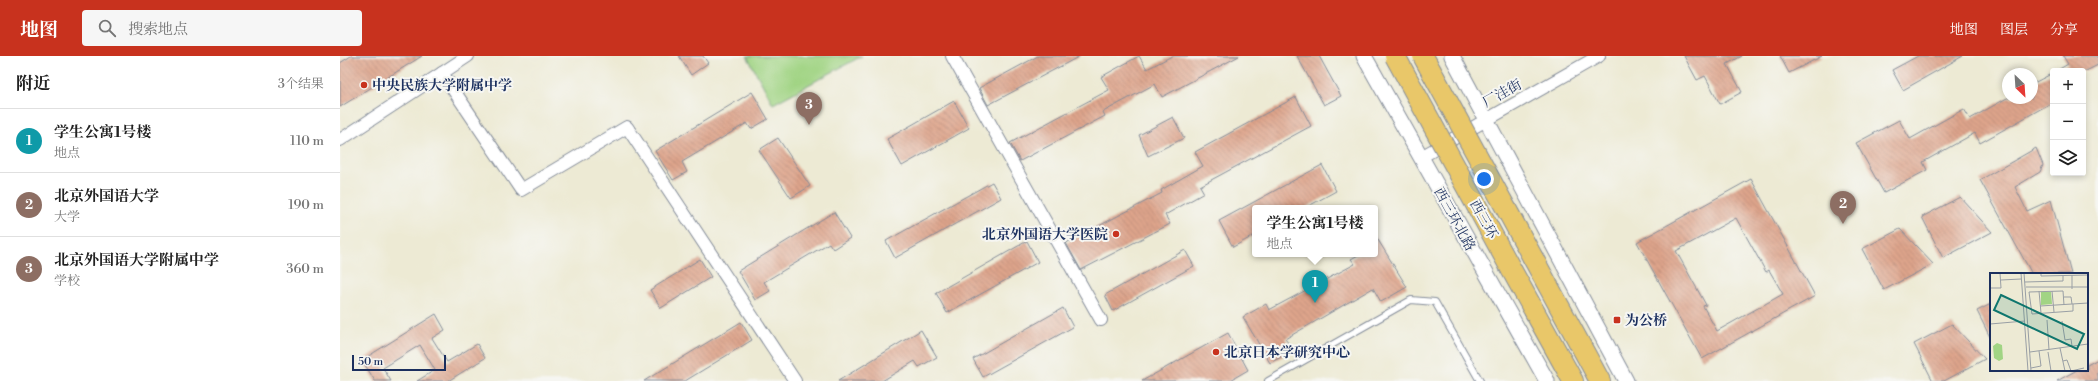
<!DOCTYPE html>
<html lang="zh">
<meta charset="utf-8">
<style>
body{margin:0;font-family:"Libre Bodoni","Noto Serif SC",serif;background:#f6f6f6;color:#222}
.controls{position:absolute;right:12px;top:12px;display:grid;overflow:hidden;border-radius:4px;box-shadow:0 2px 6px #0003}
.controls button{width:36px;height:36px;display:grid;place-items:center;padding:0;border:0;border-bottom:1px solid #e0e0e0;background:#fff;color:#222;font:20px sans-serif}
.compass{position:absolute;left:1662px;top:12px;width:36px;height:36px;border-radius:50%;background:#fff;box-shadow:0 2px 6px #0003;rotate:155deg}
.scale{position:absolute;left:12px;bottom:10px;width:94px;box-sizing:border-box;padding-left:4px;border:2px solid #1b2f5e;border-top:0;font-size:11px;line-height:14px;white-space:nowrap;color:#1b2f5e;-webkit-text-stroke:3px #f6f6f2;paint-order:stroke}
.you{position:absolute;left:1144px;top:123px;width:14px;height:14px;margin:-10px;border:3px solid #fff;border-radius:50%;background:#1a73e8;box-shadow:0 0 0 6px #1a73e833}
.badge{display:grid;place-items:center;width:26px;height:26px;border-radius:50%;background:#c8321e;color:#fff;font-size:13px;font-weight:700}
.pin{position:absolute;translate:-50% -33px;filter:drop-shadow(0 1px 2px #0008)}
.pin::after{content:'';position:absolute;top:21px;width:14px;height:12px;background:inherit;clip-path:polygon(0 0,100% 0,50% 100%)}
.popup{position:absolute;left:912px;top:149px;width:126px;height:52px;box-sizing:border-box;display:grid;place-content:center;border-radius:4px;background:#fff;filter:drop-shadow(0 1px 3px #0005);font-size:13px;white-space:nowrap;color:#767676}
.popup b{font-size:15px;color:#222}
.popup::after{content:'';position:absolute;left:50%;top:100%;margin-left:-8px;border:8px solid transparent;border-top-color:#fff}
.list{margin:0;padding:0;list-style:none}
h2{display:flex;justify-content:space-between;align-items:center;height:52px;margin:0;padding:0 16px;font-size:17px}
h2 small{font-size:13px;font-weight:400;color:#767676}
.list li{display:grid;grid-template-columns:26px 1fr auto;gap:12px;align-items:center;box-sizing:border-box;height:64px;padding:0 16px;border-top:1px solid #e0e0e0}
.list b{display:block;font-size:15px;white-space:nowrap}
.list p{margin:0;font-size:13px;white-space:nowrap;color:#767676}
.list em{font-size:13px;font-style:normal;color:#767676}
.icon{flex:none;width:22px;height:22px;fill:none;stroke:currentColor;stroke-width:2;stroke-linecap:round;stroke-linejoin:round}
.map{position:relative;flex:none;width:1758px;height:325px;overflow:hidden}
header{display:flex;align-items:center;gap:24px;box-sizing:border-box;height:56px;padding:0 20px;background:#c8321e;color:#fff}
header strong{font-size:19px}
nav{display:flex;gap:22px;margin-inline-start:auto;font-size:14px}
.search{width:280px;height:36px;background:#f6f6f6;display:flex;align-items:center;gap:10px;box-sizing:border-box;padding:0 14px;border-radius:4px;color:#767676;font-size:15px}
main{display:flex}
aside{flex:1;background:#fff}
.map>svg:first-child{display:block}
</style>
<header>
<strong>地图</strong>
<div class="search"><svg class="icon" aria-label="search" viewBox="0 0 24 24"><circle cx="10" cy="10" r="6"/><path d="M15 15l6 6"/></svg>搜索地点</div>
<nav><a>地图</a><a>图层</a><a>分享</a></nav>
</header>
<main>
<aside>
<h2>附近<small>3个结果</small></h2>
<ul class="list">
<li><span class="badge" style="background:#0f9aa8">1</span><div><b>学生公寓1号楼</b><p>地点</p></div><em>110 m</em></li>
<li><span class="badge" style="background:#8d6e63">2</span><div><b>北京外国语大学</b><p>大学</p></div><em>190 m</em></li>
<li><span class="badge" style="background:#8d6e63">3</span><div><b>北京外国语大学附属中学</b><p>学校</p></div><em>360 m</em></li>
</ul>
</aside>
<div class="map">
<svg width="1758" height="325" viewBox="0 0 1758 325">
<defs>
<pattern id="building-back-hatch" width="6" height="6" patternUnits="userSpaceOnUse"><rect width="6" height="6" fill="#dea48b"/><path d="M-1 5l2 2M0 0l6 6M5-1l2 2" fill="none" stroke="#b38675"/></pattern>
</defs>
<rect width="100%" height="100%" fill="#f6f6f2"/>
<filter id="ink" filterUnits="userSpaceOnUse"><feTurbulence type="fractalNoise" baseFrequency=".025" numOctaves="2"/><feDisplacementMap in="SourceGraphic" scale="8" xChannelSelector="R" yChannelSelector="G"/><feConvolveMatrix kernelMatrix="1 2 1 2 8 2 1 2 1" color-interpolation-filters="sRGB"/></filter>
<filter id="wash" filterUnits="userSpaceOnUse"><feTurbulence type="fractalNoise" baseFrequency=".012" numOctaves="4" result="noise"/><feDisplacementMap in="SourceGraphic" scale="16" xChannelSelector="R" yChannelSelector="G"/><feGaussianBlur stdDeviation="0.9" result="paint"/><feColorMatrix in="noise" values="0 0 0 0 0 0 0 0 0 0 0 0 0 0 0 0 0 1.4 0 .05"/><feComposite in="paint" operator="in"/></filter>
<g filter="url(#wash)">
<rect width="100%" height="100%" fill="#edead4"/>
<path fill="#a1d484" stroke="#5e8271" d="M407 0H522L433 48Z"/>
<g id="blocks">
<g fill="url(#building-back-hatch)" fill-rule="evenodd">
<path d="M11 0H82L0 51V7Z"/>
<path d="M339 0H363L368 7 351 19Z"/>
<path d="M698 0H740L648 49 639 32Z"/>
<path d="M799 0 807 13 832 0H899L822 41 815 28 763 56 765 60 680 105 670 87 769 34 761 21Z"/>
<path d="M957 0H979L1001 40 984 49Z"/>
<path d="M1344 0H1402L1387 8 1402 36 1380 48 1365 20 1357 24Z"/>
<path d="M1440 0H1482L1449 17Z"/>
<path d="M1578 0H1623L1563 34 1552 14Z"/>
<path d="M1723 0H1758V9L1746 15H1716L1728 8Z"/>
<path d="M1713 17V46L1640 87 1635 77 1583 106 1587 114 1544 137 1516 87 1559 64 1570 83 1624 53 1630 63 1667 42H1692V28Z"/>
<path d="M412 36 428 63 411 73 407 67 342 106 347 116 333 124 315 95Z"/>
<path d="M956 41 971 70 860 130 864 137 825 159 830 168 741 214 726 187 822 137 821 134 863 110 855 96Z"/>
<path d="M614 45 629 72 562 110 547 83Z"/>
<path d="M833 61 844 82 808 100 799 79Z"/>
<path d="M438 82 470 130 451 142 419 94Z"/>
<path d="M1696 92 1703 109 1700 116 1675 131 1687 155 1711 144 1731 218H1692L1640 124Z"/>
<path d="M982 109 996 135 965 152H915V179L893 191 879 165Z"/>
<path d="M1411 123 1475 240 1362 303 1297 186ZM1396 162 1426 216 1429 214 1443 238 1377 275 1363 250 1366 249 1336 195Z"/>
<path d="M652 126 661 142 555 202 546 185Z"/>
<path d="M1620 141 1652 176 1603 202 1582 161Z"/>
<path d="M494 156 510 182 493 193 489 187 424 226 430 235 415 244 398 215Z"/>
<path d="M1560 173 1593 208 1544 234 1522 193Z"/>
<path d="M1035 179 1067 231 1041 246 1033 232 945 283 954 294 930 307 903 261 926 248 929 254 1015 208 1011 203 1020 198H1035Z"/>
<path d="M687 185 698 206 607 257 596 237Z"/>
<path d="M845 194 854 210 773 255 765 239Z"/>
<path d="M360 203 371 221 321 252 310 234Z"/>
<path d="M1651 248V283L1637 255Z"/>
<path d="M723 252 733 271 643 321 633 303Z"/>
<path d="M96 258 105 274 92 282 107 306 137 288 145 302 108 325H77L95 314 80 289 43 312 51 325H35L22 304Z"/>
<path d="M401 266 412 284 345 325H304Z"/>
<path d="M1612 268 1645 303 1604 325H1593L1574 288Z"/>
<path d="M581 274 597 301 579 311 575 305 542 325H498Z"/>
<path d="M888 277 908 314 889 325H802Z"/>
<path d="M1758 303V325H1717L1737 314H1747V309Z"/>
</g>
</g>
</g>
<g filter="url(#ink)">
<use href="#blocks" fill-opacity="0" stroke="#848c99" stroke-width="1"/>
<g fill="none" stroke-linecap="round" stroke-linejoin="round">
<defs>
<path id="service" d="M928 325 1071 244 1095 246 1140 325"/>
<g id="minor">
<path d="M612 0 761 264"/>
<path d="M102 17 181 134 287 71 455 325"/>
<path d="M0 84 128 0"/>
<path d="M1081 101 1259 0"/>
</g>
<g id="tertiary">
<path d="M1024 0 1207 325"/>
<path d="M1112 0 1286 325"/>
</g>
<g id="trunk">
<path d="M1193 202 1260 325"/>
<path d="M1171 213 1233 325"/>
</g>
</defs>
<use href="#service" stroke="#848c99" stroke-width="8"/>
<use href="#minor" stroke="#848c99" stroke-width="14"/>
<use href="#tertiary" stroke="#848c99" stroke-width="17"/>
<use href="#trunk" stroke="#848c99" stroke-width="22"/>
<use href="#service" stroke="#fff" stroke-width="6"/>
<use href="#minor" stroke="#fff" stroke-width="12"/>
<use href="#tertiary" stroke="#fff" stroke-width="15"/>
<use href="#trunk" stroke="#e9c769" stroke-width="20"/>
<defs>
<g id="trunk-bridge">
<path d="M1055 0 1171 213"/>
<path d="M1083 0 1193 202"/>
</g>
</defs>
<use href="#trunk-bridge" stroke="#848c99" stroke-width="22" stroke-linecap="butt"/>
<use href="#trunk-bridge" stroke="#e9c769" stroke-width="20"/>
</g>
</g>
<g fill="#c8321e" stroke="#f6f6f2" stroke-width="1.5">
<circle cx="24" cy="29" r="4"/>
<circle cx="776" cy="178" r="4"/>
<rect x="1273" y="260" width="8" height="8" rx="2"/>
<circle cx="876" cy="296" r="4"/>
</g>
<g text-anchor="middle" stroke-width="4" stroke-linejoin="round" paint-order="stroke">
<g font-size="14" font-weight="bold" fill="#1b2f5e" stroke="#f6f6f2" text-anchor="start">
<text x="32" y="34">中央民族大学附属中学</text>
<text x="768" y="183" text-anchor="end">北京外国语大学医院</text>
<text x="1285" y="269">为公桥</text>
<text x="884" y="301">北京日本学研究中心</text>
</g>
<g font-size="14" fill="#1b2f5e" stroke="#f6f6f2">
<text transform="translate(1162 37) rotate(-29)" y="5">厂洼街</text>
<text transform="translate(1115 163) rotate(61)" y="5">西三环北路</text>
<text transform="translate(1144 163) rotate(61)" y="5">西三环</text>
</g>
</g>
<g transform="translate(1650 217)">
<rect width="98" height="98" fill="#edead4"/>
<path d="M51 19H61L62 31 51 32ZM7 70 12 72 13 86 9 88 4 85 3 73Z" fill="#a1d484"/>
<path fill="none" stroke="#999fa5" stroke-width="1" d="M31 0 38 98M34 0 41 98M51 0V3L98 2M82 2V16M11 7 31 6M35 9 73 8V2M36 14H98M0 15H11L10 0M49 18 51 40M62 18 64 39M74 24H81L82 31M74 32 73 18 39 19 42 41 83 38V31M50 33 98 30M57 47 59 77M72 48 75 67 81 66 82 73M0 51 35 48M70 75 75 98M40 79 98 71M58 79 61 98M73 88 77 87 81 98M41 95 51 93 49 78M81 98 94 95"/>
<path fill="#0f766e" fill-opacity="0.15" stroke="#0f766e" stroke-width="2" d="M11 22 94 61 87 76 4 37Z"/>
<rect width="98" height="98" fill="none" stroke="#1b2f5e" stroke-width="2"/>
</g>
</svg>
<div class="controls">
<button>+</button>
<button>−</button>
<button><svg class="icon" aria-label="layers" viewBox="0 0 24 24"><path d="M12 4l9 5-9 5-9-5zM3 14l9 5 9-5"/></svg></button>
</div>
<svg class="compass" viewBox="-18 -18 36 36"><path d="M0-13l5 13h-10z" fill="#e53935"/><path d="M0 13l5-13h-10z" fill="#767676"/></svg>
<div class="scale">50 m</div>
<div class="you"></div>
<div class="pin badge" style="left:975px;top:247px;background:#0f9aa8">1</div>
<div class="popup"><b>学生公寓1号楼</b>地点</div>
<div class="pin badge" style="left:1503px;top:168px;background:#8d6e63">2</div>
<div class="pin badge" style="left:469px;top:69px;background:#8d6e63">3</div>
</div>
</main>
